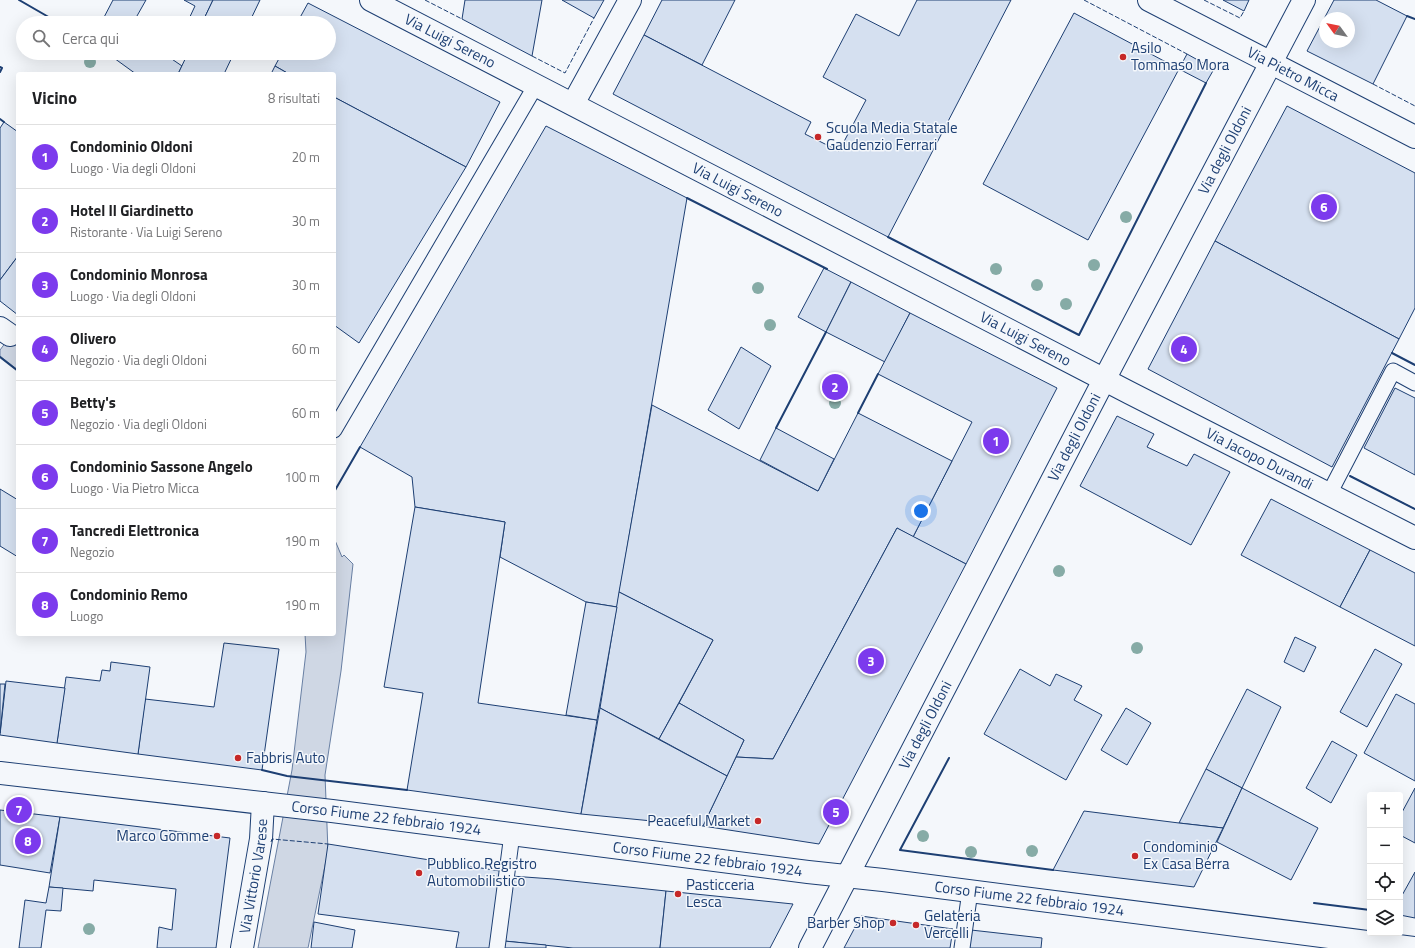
<!DOCTYPE html>
<html lang="it">
<meta charset="utf-8">
<style>
body{margin:0;font-family:"Titillium Web",sans-serif;background:#f2f2f2;color:#202124}
.controls{position:absolute;right:12px;bottom:12px;display:grid;overflow:hidden;border-radius:4px;box-shadow:0 4px 16px #0002}
.controls button{width:36px;height:36px;display:grid;place-items:center;padding:0;border:0;border-bottom:1px solid #e0e0e0;background:#fff;color:#202124;font:20px sans-serif}
.compass{position:absolute;left:1319px;top:12px;width:36px;height:36px;border-radius:50%;background:#fff;box-shadow:0 4px 16px #0002;rotate:303deg}
.you{position:absolute;left:921px;top:511px;width:14px;height:14px;margin:-10px;border:3px solid #fff;border-radius:50%;background:#1a73e8;box-shadow:0 0 0 6px #1a73e833}
.badge{display:grid;place-items:center;width:26px;height:26px;border-radius:50%;background:#7c3aed;color:#fff;font-size:13px;font-weight:700}
.pin{position:absolute;translate:-50% -50%;border:2px solid #fff;box-shadow:0 1px 4px #0006}
.list{margin:0;padding:0;list-style:none}
h2{display:flex;justify-content:space-between;align-items:center;height:52px;margin:0;padding:0 16px;font-size:17px}
h2 small{font-size:13px;font-weight:400;color:#757577}
.list li{display:grid;grid-template-columns:26px 1fr auto;gap:12px;align-items:center;box-sizing:border-box;height:64px;padding:0 16px;border-top:1px solid #e0e0e0}
.list b{display:block;font-size:15px;white-space:nowrap}
.list p{margin:0;font-size:13px;white-space:nowrap;color:#757577}
.list em{font-size:13px;font-style:normal;color:#757577}
.icon{flex:none;width:22px;height:22px;fill:none;stroke:currentColor;stroke-width:2;stroke-linecap:round;stroke-linejoin:round}
.map{position:relative;flex:none;width:1415px;height:948px;overflow:hidden}
.search{position:absolute;background:#fff;box-shadow:0 4px 16px #0002;left:16px;top:16px;width:320px;height:44px;display:flex;align-items:center;gap:10px;box-sizing:border-box;padding:0 14px;border-radius:22px;color:#757577;font-size:15px}
.panel{position:absolute;background:#fff;box-shadow:0 4px 16px #0002;left:16px;top:72px;width:320px;height:564px;border-radius:4px}
.map>svg:first-child{display:block}
</style>
<div class="map">
<svg width="1415" height="948" viewBox="0 0 1415 948">
<rect width="100%" height="100%" fill="#f4f7fb"/>
<g fill="#cfd7e4" stroke="#687fa3">
<path d="M18 326V370L0 356V350Z"/>
<path d="M334 538 342 557 344 555 353 564 341 671 325 775 328 851 308 948H258L292 770 306 652 305 634H334Z"/>
</g>
<g fill="#d5e0f0" stroke="#1d3f73" fill-rule="evenodd">
<path d="M113 0H146L133 23H101Z"/>
<path d="M184 0H213L202 23H187L195 6Z"/>
<path d="M213 0H260L249 23H202Z"/>
<path d="M465 0H542L532 56 462 19Z"/>
<path d="M562 0H604L594 18Z"/>
<path d="M662 0H735L702 65 644 35Z"/>
<path d="M917 0H1011L888 237 613 94 644 35 811 122 805 134 839 151 866 100 823 77 856 14 899 36Z"/>
<path d="M1223 0H1249L1244 11Z"/>
<path d="M1334 0H1376L1407 16 1373 84 1307 51ZM1325 18H1349V42H1325Z"/>
<path d="M308 3 500 102 466 167 334 97V74H289L275 66 282 53H329V23H297Z"/>
<path d="M1074 13 1179 69 1088 240 983 184Z"/>
<path d="M107 53H163L182 66 178 74H136Z"/>
<path d="M188 53H234L224 74H178Z"/>
<path d="M1187 54 1214 69 1206 83 1179 69Z"/>
<path d="M275 66 289 74H271Z"/>
<path d="M334 97 466 167 359 343 334 325Z"/>
<path d="M1287 106 1415 173V308L1399 339 1215 241Z"/>
<path d="M4 122 18 132V256L0 280V128Z"/>
<path d="M546 126 687 198 617 607 586 602 500 557 505 522 415 507 412 477 360 447Z"/>
<path d="M1215 241 1399 339 1332 467 1148 369Z"/>
<path d="M18 256V315L0 301V280Z"/>
<path d="M824 268 851 282 826 332 798 317Z"/>
<path d="M851 282 910 313 885 362 826 332Z"/>
<path d="M910 313 1057 388 966 564 913 537 972 422 878 374Z"/>
<path d="M741 347 771 366 739 429 708 410Z"/>
<path d="M1395 388 1415 398V475L1364 448Z"/>
<path d="M652 405 818 491 858 413 952 461 913 537 897 528 773 759 736 757 744 740 679 703 713 640 619 592Z"/>
<path d="M1117 416 1154 434 1147 447 1187 466 1194 454 1230 472 1191 545 1080 486Z"/>
<path d="M776 428 834 459 818 491 760 460Z"/>
<path d="M0 489 18 500V557L0 546Z"/>
<path d="M1271 499 1370 550 1340 607 1241 555Z"/>
<path d="M415 507 505 522 478 703 597 720 581 814 407 790 423 693 384 687Z"/>
<path d="M897 528 966 564 819 844 703 826 736 757 773 759Z"/>
<path d="M1370 550 1415 573V646L1340 607Z"/>
<path d="M619 592 713 640 659 739 600 708Z"/>
<path d="M586 602 617 607 597 720 566 715Z"/>
<path d="M1295 637 1316 647 1304 672 1284 662Z"/>
<path d="M224 643 279 649 262 770 138 754 145 699 214 707Z"/>
<path d="M1375 649 1402 664 1367 727 1340 712Z"/>
<path d="M111 662 150 667 138 754 57 743 66 677 100 681 102 670 110 671Z"/>
<path d="M1020 669 1050 686 1056 674 1082 686 1074 700 1102 715 1066 780 984 734Z"/>
<path d="M6 681 65 688 57 743 0 735Z"/>
<path d="M0 684H5L0 733Z"/>
<path d="M1247 689 1281 707 1242 788 1206 769Z"/>
<path d="M1396 694 1415 704V781L1364 753Z"/>
<path d="M679 703 744 740 727 776 659 739Z"/>
<path d="M600 708 727 776 703 826 581 814Z"/>
<path d="M1126 708 1151 723 1127 765 1101 750Z"/>
<path d="M1332 741 1357 755 1331 803 1306 788Z"/>
<path d="M1206 769 1242 788 1223 828 1179 823Z"/>
<path d="M1242 788 1318 828 1291 880 1217 842Z"/>
<path d="M1415 788V843L1400 835V816Z"/>
<path d="M0 810 60 817 50 873 0 865Z"/>
<path d="M1084 811 1179 823 1223 828 1194 887 1053 870Z"/>
<path d="M60 817 230 838 216 948H157L159 927 172 930 176 889 94 880 93 891 49 887Z"/>
<path d="M328 844 500 871 490 948H456L459 932 318 914Z"/>
<path d="M1415 872V918L1400 915V899Z"/>
<path d="M511 876 553 879 666 891 660 948H573L504 941Z"/>
<path d="M49 887 63 888 61 911 46 910 41 948H19L25 900 46 903Z"/>
<path d="M666 891 793 904 770 948H660Z"/>
<path d="M861 916 953 929 950 948H844Z"/>
<path d="M314 922 355 930 352 948H311Z"/>
<path d="M971 930 1042 938 1041 948H969Z"/>
<path d="M504 941 546 945V948H503Z"/>
</g>
<g fill="none" stroke-linecap="round" stroke-linejoin="round">
<defs>
<g id="lane">
<path d="M334 430 536 85"/>
<path d="M1329 494 1393 371 1415 383"/>
<path d="M497 948 512 834"/>
<path d="M962 948 970 891"/>
</g>
<g id="street">
<path id="s1" d="M371 0 1130 393 1415 538"/>
<path id="s2" d="M1149 0 1415 137"/>
<path d="M573 104 630 0"/>
<path d="M0 328 10 335"/>
<path id="s3" d="M242 948 261 839 263 803"/>
<path id="s4" d="M810 948 1104 380 1304 0"/>
</g>
<g id="secondary">
<path id="s5" d="M0 773 332 811 808 872 883 880 1415 948"/>
</g>
</defs>
<use href="#lane" stroke="#1d3f73" stroke-width="17"/>
<use href="#street" stroke="#1d3f73" stroke-width="24"/>
<use href="#secondary" stroke="#1d3f73" stroke-width="24"/>
<use href="#lane" stroke="#f4f7fb" stroke-width="15"/>
<use href="#street" stroke="#f4f7fb" stroke-width="22"/>
<use href="#secondary" stroke="#f4f7fb" stroke-width="22"/>
<g stroke="#1d3f73" stroke-width="1" stroke-dasharray="5 2" stroke-linecap="butt">
<path d="M425 0 462 19"/>
<path d="M1084 0 1187 54"/>
<path d="M1204 0 1240 18 1244 11"/>
<path d="M532 56 565 73 594 18"/>
<path d="M1373 84 1415 106"/>
<path d="M1350 476 1415 509"/>
<path d="M271 842 272 839 328 844"/>
</g>
<g stroke="#1d3f73" stroke-width="2">
<path d="M19 0 59 23"/>
<path d="M1407 16 1415 19"/>
<path d="M0 67 2 68 0 72"/>
<path d="M0 119 4 122"/>
<path d="M687 198 827 269"/>
<path d="M888 237 1079 335 1206 83"/>
<path d="M1392 353 1415 365"/>
<path d="M0 357 18 371"/>
<path d="M858 413 878 374"/>
<path d="M776 428 826 332"/>
<path d="M1350 476 1415 509"/>
<path d="M334 492 360 447"/>
<path d="M949 758 900 850 1053 870"/>
<path d="M262 770 287 776 407 790"/>
<path d="M1314 903 1370 910"/>
</g>
</g>
<g fill="#86aba6">
<circle cx="90" cy="62" r="6"/>
<circle cx="1126" cy="217" r="6"/>
<circle cx="1094" cy="265" r="6"/>
<circle cx="996" cy="269" r="6"/>
<circle cx="1037" cy="285" r="6"/>
<circle cx="758" cy="288" r="6"/>
<circle cx="1066" cy="304" r="6"/>
<circle cx="770" cy="325" r="6"/>
<circle cx="835" cy="403" r="6"/>
<circle cx="1059" cy="571" r="6"/>
<circle cx="1137" cy="648" r="6"/>
<circle cx="923" cy="836" r="6"/>
<circle cx="1032" cy="851" r="6"/>
<circle cx="971" cy="852" r="6"/>
<circle cx="89" cy="929" r="6"/>
</g>
<g fill="#c62828" stroke="#f4f7fb" stroke-width="1.5">
<circle cx="1123" cy="57" r="4"/>
<circle cx="818" cy="137" r="4"/>
<circle cx="238" cy="758" r="4"/>
<circle cx="758" cy="821" r="4"/>
<circle cx="217" cy="836" r="4"/>
<circle cx="1135" cy="856" r="4"/>
<circle cx="419" cy="873" r="4"/>
<circle cx="678" cy="894" r="4"/>
<circle cx="893" cy="923" r="4"/>
<circle cx="916" cy="925" r="4"/>
</g>
<g text-anchor="middle" stroke-width="3" stroke-linejoin="round" paint-order="stroke">
<g font-size="15" fill="#1d3f73" stroke="#f4f7fb">
<text dy="5" stroke="none"><textPath href="#s1" startOffset="89">Via Luigi Sereno</textPath></text>
<text dy="5" stroke="none"><textPath href="#s2" startOffset="162">Via Pietro Micca</textPath></text>
<text dy="5" stroke="none"><textPath href="#s4" startOffset="899">Via degli Oldoni</textPath></text>
<text dy="5" stroke="none"><textPath href="#s1" startOffset="413">Via Luigi Sereno</textPath></text>
<text dy="5" stroke="none"><textPath href="#s1" startOffset="737">Via Luigi Sereno</textPath></text>
<text dy="5" stroke="none"><textPath href="#s4" startOffset="575">Via degli Oldoni</textPath></text>
<text dy="5" stroke="none"><textPath href="#s1" startOffset="1000">Via Jacopo Durandi</textPath></text>
<text dy="5" stroke="none"><textPath href="#s4" startOffset="251">Via degli Oldoni</textPath></text>
<text dy="5" stroke="none"><textPath href="#s5" startOffset="389">Corso Fiume 22 febbraio 1924</textPath></text>
<text dy="5" stroke="none"><textPath href="#s5" startOffset="713">Corso Fiume 22 febbraio 1924</textPath></text>
<text dy="5" stroke="none"><textPath href="#s3" startOffset="73">Via Vittorio Varese</textPath></text>
<text dy="5" stroke="none"><textPath href="#s5" startOffset="1037">Corso Fiume 22 febbraio 1924</textPath></text>
</g>
<g font-size="15" fill="#1d3f73" stroke="#f4f7fb" text-anchor="start">
<text x="1131" y="53">Asilo<tspan x="1131" dy="17">Tommaso Mora</tspan></text>
<text x="826" y="133">Scuola Media Statale<tspan x="826" dy="17">Gaudenzio Ferrari</tspan></text>
<text x="246" y="763">Fabbris Auto</text>
<text x="750" y="826" text-anchor="end">Peaceful Market</text>
<text x="209" y="841" text-anchor="end">Marco Gomme</text>
<text x="1143" y="852">Condominio<tspan x="1143" dy="17">Ex Casa Berra</tspan></text>
<text x="427" y="869">Pubblico Registro<tspan x="427" dy="17">Automobilistico</tspan></text>
<text x="686" y="890">Pasticceria<tspan x="686" dy="17">Lesca</tspan></text>
<text x="924" y="921">Gelateria<tspan x="924" dy="17">Vercelli</tspan></text>
<text x="885" y="928" text-anchor="end">Barber Shop</text>
</g>
</g>
</svg>
<div class="controls">
<button>+</button>
<button>−</button>
<button><svg class="icon" aria-label="locate" viewBox="0 0 24 24"><circle cx="12" cy="12" r="6"/><path d="M12 2v4M12 18v4M2 12h4M18 12h4"/></svg></button>
<button><svg class="icon" aria-label="layers" viewBox="0 0 24 24"><path d="M12 4l9 5-9 5-9-5zM3 14l9 5 9-5"/></svg></button>
</div>
<svg class="compass" viewBox="-18 -18 36 36"><path d="M0-13l5 13h-10z" fill="#e53935"/><path d="M0 13l5-13h-10z" fill="#757577"/></svg>
<div class="you"></div>
<div class="pin badge" style="left:996px;top:441px">1</div>
<div class="pin badge" style="left:835px;top:387px">2</div>
<div class="pin badge" style="left:871px;top:661px">3</div>
<div class="pin badge" style="left:1184px;top:349px">4</div>
<div class="pin badge" style="left:836px;top:812px">5</div>
<div class="pin badge" style="left:1324px;top:207px">6</div>
<div class="pin badge" style="left:19px;top:810px">7</div>
<div class="pin badge" style="left:28px;top:841px">8</div>
<div class="search"><svg class="icon" aria-label="search" viewBox="0 0 24 24"><circle cx="10" cy="10" r="6"/><path d="M15 15l6 6"/></svg>Cerca qui</div>
<section class="panel">
<h2>Vicino<small>8 risultati</small></h2>
<ul class="list">
<li><span class="badge">1</span><div><b>Condominio Oldoni</b><p>Luogo · Via degli Oldoni</p></div><em>20 m</em></li>
<li><span class="badge">2</span><div><b>Hotel Il Giardinetto</b><p>Ristorante · Via Luigi Sereno</p></div><em>30 m</em></li>
<li><span class="badge">3</span><div><b>Condominio Monrosa</b><p>Luogo · Via degli Oldoni</p></div><em>30 m</em></li>
<li><span class="badge">4</span><div><b>Olivero</b><p>Negozio · Via degli Oldoni</p></div><em>60 m</em></li>
<li><span class="badge">5</span><div><b>Betty's</b><p>Negozio · Via degli Oldoni</p></div><em>60 m</em></li>
<li><span class="badge">6</span><div><b>Condominio Sassone Angelo</b><p>Luogo · Via Pietro Micca</p></div><em>100 m</em></li>
<li><span class="badge">7</span><div><b>Tancredi Elettronica</b><p>Negozio</p></div><em>190 m</em></li>
<li><span class="badge">8</span><div><b>Condominio Remo</b><p>Luogo</p></div><em>190 m</em></li>
</ul>
</section>
</div>
